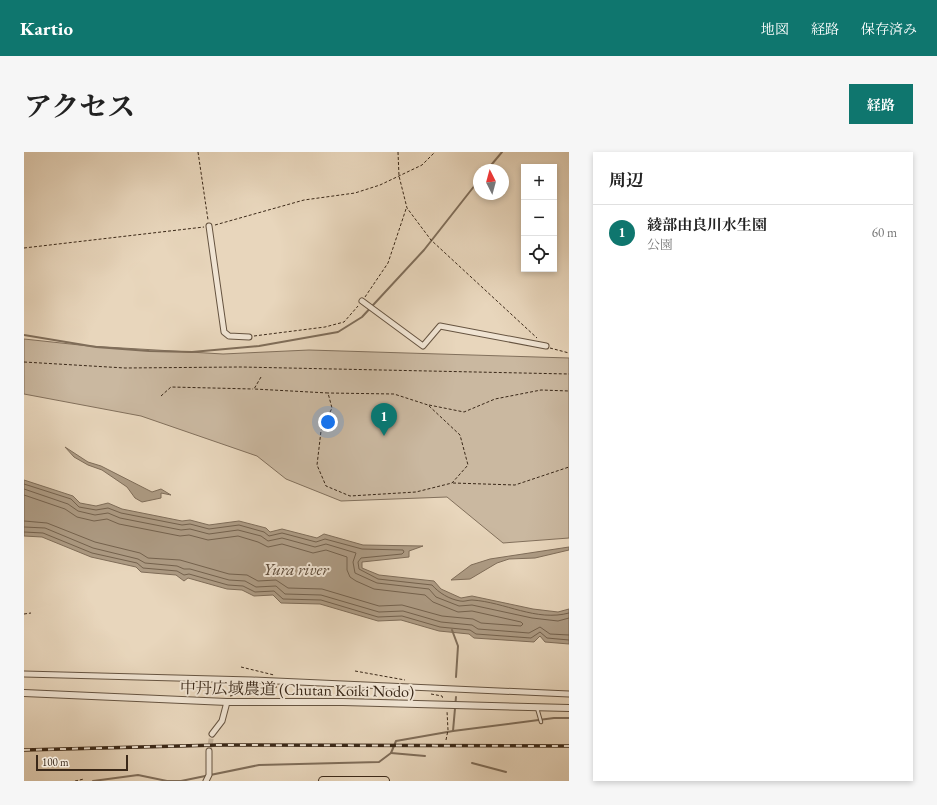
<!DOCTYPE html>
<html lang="ja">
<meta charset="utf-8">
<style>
body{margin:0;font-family:"EB Garamond","Noto Serif JP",serif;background:#f6f6f6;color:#222}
.controls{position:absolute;right:12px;top:12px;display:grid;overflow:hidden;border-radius:0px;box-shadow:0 2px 6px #0003}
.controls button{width:36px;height:36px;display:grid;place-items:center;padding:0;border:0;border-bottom:1px solid #e0e0e0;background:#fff;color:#222;font:20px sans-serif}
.compass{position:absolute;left:449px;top:12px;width:36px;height:36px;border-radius:50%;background:#fff;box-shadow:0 2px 6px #0003;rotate:354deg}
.scale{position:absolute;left:12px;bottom:10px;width:92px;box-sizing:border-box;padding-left:4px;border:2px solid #3a2818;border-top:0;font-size:11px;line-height:14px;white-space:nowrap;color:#3a2818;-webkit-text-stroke:3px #f0e4d3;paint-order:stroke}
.you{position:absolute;left:304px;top:270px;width:14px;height:14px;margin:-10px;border:3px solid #fff;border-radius:50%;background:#1a73e8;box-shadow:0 0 0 6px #1a73e833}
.badge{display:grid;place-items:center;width:26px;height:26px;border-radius:50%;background:#0f766e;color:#fff;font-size:13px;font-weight:700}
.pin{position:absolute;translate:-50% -33px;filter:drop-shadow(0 1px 2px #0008)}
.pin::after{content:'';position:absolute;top:21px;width:14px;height:12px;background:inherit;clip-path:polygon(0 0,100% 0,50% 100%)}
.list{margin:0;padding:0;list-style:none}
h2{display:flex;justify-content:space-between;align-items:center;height:52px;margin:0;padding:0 16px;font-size:17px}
h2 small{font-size:13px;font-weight:400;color:#767676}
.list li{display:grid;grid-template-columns:26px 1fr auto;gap:12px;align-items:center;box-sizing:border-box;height:56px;padding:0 16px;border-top:1px solid #e0e0e0}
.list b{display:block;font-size:15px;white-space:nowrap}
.list p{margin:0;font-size:13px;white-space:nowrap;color:#767676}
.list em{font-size:13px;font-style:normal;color:#767676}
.icon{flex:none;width:22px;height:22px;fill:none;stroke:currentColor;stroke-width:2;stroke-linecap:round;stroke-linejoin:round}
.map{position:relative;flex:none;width:545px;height:629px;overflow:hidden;border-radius:0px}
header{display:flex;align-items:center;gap:24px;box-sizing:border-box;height:56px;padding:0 20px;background:#0f766e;color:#fff}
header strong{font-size:19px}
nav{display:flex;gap:22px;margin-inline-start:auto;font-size:14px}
.intro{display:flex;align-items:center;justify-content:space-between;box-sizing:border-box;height:96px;padding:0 24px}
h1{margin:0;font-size:28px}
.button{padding:10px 18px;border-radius:0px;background:#0f766e;color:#fff;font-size:14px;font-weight:700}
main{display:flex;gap:24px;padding:0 24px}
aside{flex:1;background:#fff;border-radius:0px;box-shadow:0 2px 6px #0003}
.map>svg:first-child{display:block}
</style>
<header>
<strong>Kartio</strong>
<nav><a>地図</a><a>経路</a><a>保存済み</a></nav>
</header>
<div class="intro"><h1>アクセス</h1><a class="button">経路</a></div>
<main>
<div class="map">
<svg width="545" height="629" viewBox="0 0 545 629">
<rect width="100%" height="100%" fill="#e8d6bc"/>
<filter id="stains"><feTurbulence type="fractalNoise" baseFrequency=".005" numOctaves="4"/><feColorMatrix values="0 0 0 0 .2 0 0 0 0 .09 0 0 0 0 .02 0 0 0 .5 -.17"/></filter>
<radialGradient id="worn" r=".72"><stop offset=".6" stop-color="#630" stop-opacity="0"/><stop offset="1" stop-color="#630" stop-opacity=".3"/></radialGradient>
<path fill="#cab8a0" stroke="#82705c" d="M0 187 65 194 199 202 285 198 545 206V386L479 391 423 345 317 349 262 327 233 304 117 264 0 242Z"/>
<g fill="#ad9b84" stroke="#7f6d59">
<path d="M41 295 64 310 77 314 128 340 137 337 147 343 137 341V346L118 350 111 346 103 335 78 318 64 313 50 305Z"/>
<path d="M0 328 49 344 56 351 72 354 84 351 98 357 158 369 166 368 185 373 215 369 242 376 246 380 258 377 293 386 300 382 339 393 399 394 385 399V405L338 410V416L355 423 410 429 417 437 437 446 448 444 509 457 534 460 545 457V492L521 490 516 484 510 490 450 486 445 482 415 479 377 468 354 469 296 452 257 451 249 443 230 444 218 438 203 437 164 426 160 429 152 423 117 420 112 415 67 405 18 385 0 384Z"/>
<path d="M545 395V398L511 406 485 407 473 411 446 427 427 428 447 413 466 407Z"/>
</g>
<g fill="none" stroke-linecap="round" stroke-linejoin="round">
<g stroke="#74624e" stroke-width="1">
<path d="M0 332 47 347 55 355 72 358 84 356 97 361 158 373 166 372 185 377 215 373 240 380 245 384 258 381 292 390 301 387 338 397 379 398 380 400 378 402 337 406 334 410 335 417 354 427 408 433C415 441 425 447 436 449 440 450 444 448 448 448 481 450 512 470 545 461"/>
<path d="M0 337 44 352 54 359 71 363 84 361 96 366 157 378 166 377 185 382 214 378 237 384 244 389 258 386 291 395 302 392 332 401 329 410 331 421 353 431 405 437 412 445 435 454 448 453 508 466 534 469 545 466"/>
<path d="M0 343 41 357 53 365 70 369 83 367 95 372 156 384 165 383 184 388 214 384 234 390 244 395 258 392 289 401 302 398 323 405V418L326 425 332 429 350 437 401 443 409 450 434 460 448 459 497 470 499 472 497 474 457 471 449 467 418 464 378 453 355 454 298 437 264 436 252 428 234 429 223 423 205 422 156 408 124 406 116 401 71 390 23 371 0 369"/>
<path d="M0 375 21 376 69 396 114 407 121 411 153 414 160 417H166L205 428 221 429 232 435 252 434 261 442 297 443 355 460 379 459 417 470 448 473 454 477 505 481 516 475 526 482 545 483"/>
<path d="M0 380 19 381 68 401 113 411 119 416 153 419 160 423 165 422 204 433 219 434 231 440 250 439 259 447 297 448 354 465 378 464 416 475 446 478 452 482 507 486 516 480 523 486 545 488"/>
</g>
<g stroke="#7f6d59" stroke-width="2">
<path d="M463 18 478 0"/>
<path d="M0 183 72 195 125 199 168 200 235 194 314 180 338 165 400 98 455 28"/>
<path d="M428 478 434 494 432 525"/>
<path d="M429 579 432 545"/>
<path d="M367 601 401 604"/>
<path d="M448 611 482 620"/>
<path d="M69 629 114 623 143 629H157L235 613 355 610 367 601 372 589 429 579 530 566H545"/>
</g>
<path stroke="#c5b39b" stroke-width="5" stroke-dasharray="5 2.5" stroke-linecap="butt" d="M185 599 188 582"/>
<defs>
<path id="service" d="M513 556 517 570"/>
<g id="minor">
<path d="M185 74 200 180 205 184 225 185"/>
<path d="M338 149 399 194 416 174 522 194"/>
<path d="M0 522 228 528 545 542"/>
<path d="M188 582 198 569 203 550"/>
<path d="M182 629 185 623V599"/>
</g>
<path id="tertiary" d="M0 541 203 550H319L545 556"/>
<path id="primary" d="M299 629H361"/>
</defs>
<use href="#service" stroke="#665441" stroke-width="4.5"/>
<use href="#minor" stroke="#665441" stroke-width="7"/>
<use href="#tertiary" stroke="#665441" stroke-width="8"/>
<use href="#primary" stroke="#3a2818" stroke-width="10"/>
<g stroke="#3a2818" stroke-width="1" stroke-dasharray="3 2" stroke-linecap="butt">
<path d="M174 0 184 68"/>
<path d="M374 0 375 24 383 56 407 88 513 186"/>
<path d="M191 73 280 48 331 41 356 33 398 13 411 0"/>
<path d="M0 96 180 75"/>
<path d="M341 145 364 111 382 57"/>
<path d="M230 184 301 175 320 170 334 154"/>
<path d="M526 196 545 201"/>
<path d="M0 210 101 216 217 215 545 222"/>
<path d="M237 225 230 237 304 241 308 256 297 279 293 313 302 334 326 344 392 340 428 331 444 313 436 283 404 253 370 242 304 241"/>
<path d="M137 244 147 235 229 237"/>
<path d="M405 253 440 260 471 247 517 238 545 239"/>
<path d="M429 331 491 333 545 315"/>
<path d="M0 462 7 461"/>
<path d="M217 515 250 523"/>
<path d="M331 519 381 528"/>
<path d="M407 542 418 544 419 547"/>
<path d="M206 544 253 535"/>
<path d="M422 588 424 578 423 559"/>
<path d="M51 629 60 627"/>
</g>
<use href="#service" stroke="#f0e4d3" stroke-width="2.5"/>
<use href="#minor" stroke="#f0e4d3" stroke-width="5"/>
<use href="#tertiary" stroke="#f0e4d3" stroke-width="6"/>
<use href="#primary" stroke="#e8d6bc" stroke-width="8"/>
<defs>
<path id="rail" d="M0 598 194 593 545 594"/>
</defs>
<use href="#rail" stroke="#3a2818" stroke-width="3.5"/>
<use href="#rail" stroke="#f0e4d3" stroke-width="2" stroke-dasharray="6" stroke-linecap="butt"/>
</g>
<g text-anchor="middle" stroke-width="4" stroke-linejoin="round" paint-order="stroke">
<g font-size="16" fill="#3a2818" stroke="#f0e4d3">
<text transform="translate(273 537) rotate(1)" y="6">中丹広域農道 (Chutan Koiki Nodo)</text>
</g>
<g font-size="17" font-style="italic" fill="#5c4a38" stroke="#f0e4d3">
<text x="272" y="423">Yura river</text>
</g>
</g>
<rect width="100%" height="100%" filter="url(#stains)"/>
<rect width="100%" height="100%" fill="url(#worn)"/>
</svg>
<div class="controls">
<button>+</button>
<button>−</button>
<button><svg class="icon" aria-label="locate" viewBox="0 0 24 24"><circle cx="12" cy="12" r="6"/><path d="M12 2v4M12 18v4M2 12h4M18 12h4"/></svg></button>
</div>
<svg class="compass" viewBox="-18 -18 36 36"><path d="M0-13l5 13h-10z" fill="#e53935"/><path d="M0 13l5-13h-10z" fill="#767676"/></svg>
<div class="scale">100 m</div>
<div class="you"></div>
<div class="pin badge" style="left:360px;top:284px">1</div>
</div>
<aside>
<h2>周辺<small></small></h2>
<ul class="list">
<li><span class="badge">1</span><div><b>綾部由良川水生園</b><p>公園</p></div><em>60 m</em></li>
</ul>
</aside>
</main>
